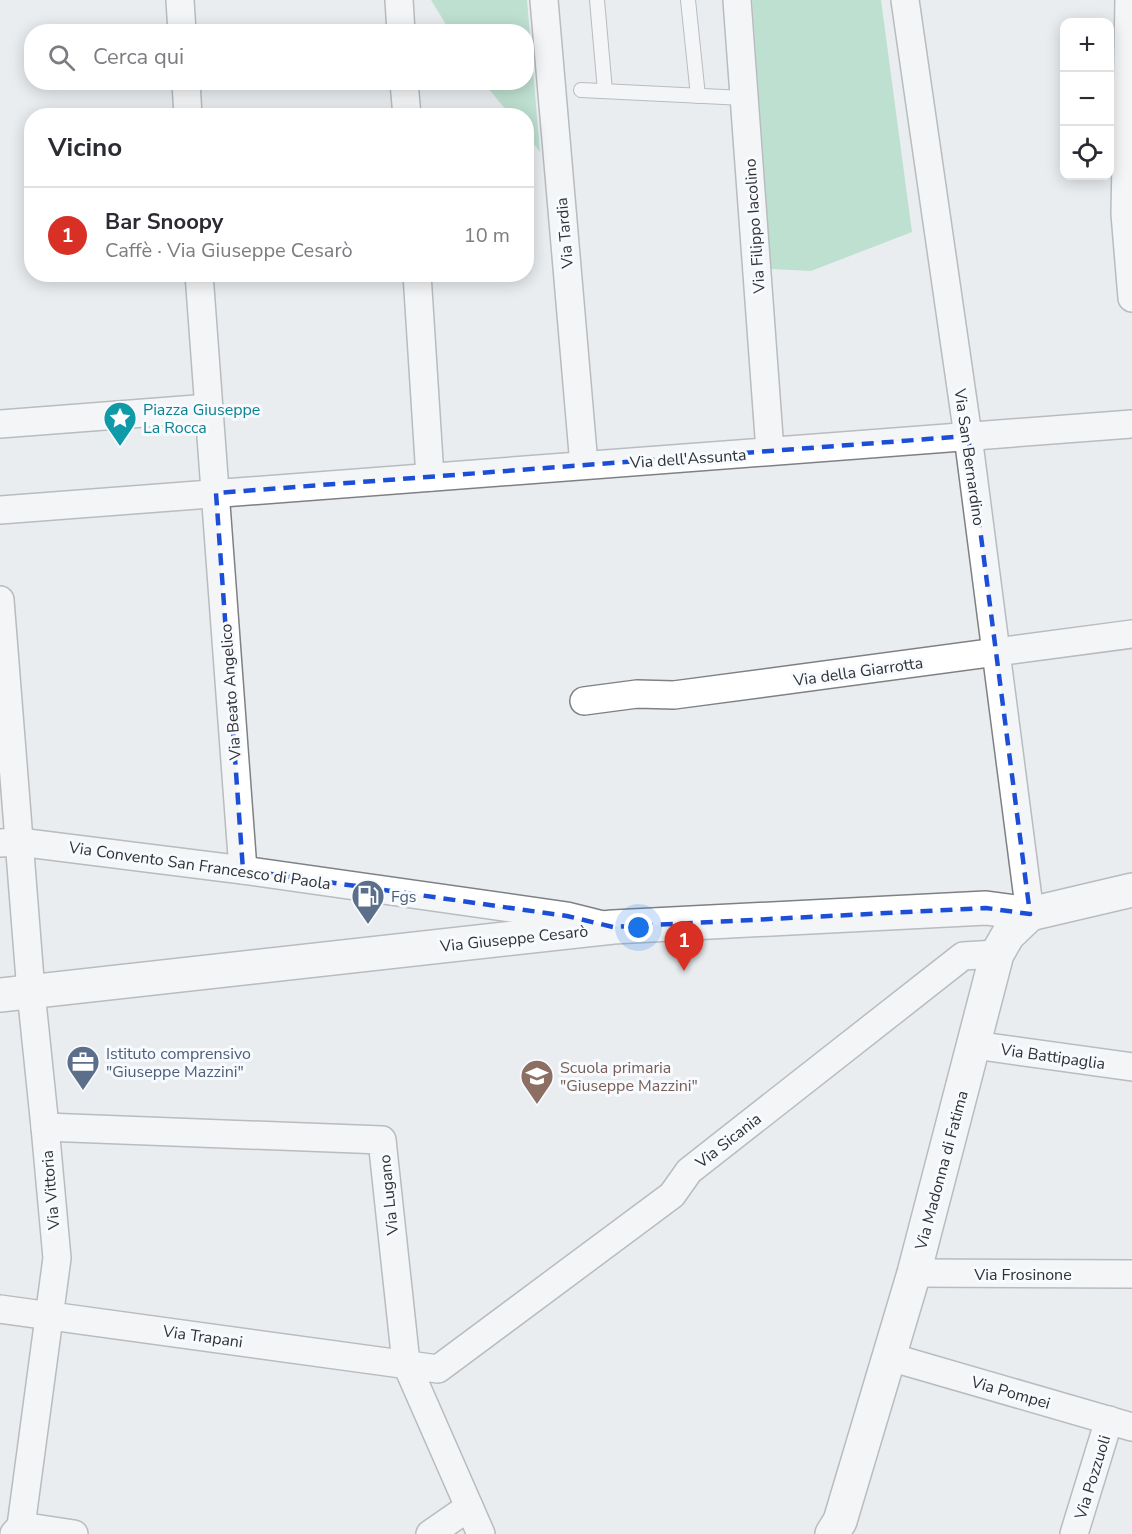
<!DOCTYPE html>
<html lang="it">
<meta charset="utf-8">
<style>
body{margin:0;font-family:"Nunito Sans",sans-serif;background:#f2f2f3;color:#2b2b33}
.controls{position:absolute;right:18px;top:18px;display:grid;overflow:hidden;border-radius:12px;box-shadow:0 3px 15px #0003}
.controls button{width:54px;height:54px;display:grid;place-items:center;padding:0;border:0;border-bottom:2px solid #e1e1e2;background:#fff;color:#2b2b33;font:30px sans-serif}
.you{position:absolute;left:639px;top:928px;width:21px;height:21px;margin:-15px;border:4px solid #fff;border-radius:50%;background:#1a73e8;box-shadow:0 0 0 9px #1a73e833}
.badge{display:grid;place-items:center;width:39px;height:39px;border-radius:50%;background:#d93025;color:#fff;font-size:20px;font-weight:700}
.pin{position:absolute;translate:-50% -50px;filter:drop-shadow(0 2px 3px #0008)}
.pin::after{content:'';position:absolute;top:32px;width:21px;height:18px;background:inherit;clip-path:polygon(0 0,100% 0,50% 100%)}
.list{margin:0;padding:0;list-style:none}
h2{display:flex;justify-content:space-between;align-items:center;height:78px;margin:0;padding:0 24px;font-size:26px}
h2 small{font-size:20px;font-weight:400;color:#7c7c81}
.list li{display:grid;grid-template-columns:39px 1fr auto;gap:18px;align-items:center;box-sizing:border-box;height:96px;padding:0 24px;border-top:2px solid #e1e1e2}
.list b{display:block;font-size:22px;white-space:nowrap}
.list p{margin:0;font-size:20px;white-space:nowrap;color:#7c7c81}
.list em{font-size:20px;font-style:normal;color:#7c7c81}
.icon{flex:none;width:33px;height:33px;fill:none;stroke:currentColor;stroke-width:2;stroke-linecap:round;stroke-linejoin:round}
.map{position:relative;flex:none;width:1132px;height:1534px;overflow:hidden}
.search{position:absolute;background:#fff;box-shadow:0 3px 15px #0003;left:24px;top:24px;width:510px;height:66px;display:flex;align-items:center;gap:15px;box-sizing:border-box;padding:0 21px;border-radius:24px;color:#7c7c81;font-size:22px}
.panel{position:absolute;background:#fff;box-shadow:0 3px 15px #0003;left:24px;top:108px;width:510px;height:174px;border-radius:24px}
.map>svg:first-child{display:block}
</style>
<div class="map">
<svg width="1132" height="1534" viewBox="0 0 1132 1534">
<rect width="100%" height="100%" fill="#e9edf0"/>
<g fill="#8bd1ac">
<path d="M431 0H527L540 152 527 135 526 116 510 115 484 83 526 82V32L450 31Z"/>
<path d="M752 0H881L912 232 811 271 771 269Z"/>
</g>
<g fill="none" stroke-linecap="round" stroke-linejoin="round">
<defs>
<g id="service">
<path d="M597 0 605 91"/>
<path d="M688 0 698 96"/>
<path d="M581 90 744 98"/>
</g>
<g id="minor">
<path d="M180 0 182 32"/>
<path d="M399 0 401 32"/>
<path d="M544 0 584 465"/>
<path d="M737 0 770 451"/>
<path d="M905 0 968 436 1030 914"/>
<path d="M1129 0 1125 214 1132 298"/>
<path d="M186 82 188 116"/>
<path d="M404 82 407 116"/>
<path d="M199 274 243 870"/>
<path d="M417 274 430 477"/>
<path d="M0 424 209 408"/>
<path d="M0 510 1132 424"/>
<path d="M0 600 31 992 45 1127 57 1258 21 1526 14 1534"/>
<path d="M584 701 637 694 674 695 1132 634"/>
<path d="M0 843 19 842 243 870 567 916 603 925"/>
<path d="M974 1045 1132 1067"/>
<path d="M45 1127 382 1140 406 1363 481 1534"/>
<path d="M914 1273 1132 1274"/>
<path d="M0 1309 438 1369 672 1195 689 1171 963 956 997 954"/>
<path d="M890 1357 1132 1427"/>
<path d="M21 1526 74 1534"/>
<path d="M430 1534 469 1507"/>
<path d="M1074 1534 1109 1420"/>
</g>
<g id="tertiary">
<path d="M0 995 613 927 986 908 1030 914"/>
<path d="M832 1534 840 1521 914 1273 997 954 1008 935 1030 914 1132 890"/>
</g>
</defs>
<use href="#service" stroke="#7e8084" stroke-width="16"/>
<use href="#minor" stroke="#7e8084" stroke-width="30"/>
<use href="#tertiary" stroke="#7e8084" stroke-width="36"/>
<use href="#service" stroke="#fff" stroke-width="14"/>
<use href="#minor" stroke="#fff" stroke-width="27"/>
<use href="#tertiary" stroke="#fff" stroke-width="33"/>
</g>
<path d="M0 0H1132V1534H0ZM968 436 1030 914 986 908 613 927 567 916 243 870 216 493Z" fill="#e9edf0" fill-opacity=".55" fill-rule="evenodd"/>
<path fill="none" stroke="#1d4ed8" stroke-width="4.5" stroke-dasharray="12 8" stroke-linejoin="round" d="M968 436 1030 914 986 908 613 927 567 916 243 870 216 493Z"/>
<defs>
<symbol id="sight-pin" viewBox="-11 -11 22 30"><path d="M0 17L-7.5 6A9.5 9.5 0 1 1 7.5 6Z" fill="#0f9aa8" stroke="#f7fafe"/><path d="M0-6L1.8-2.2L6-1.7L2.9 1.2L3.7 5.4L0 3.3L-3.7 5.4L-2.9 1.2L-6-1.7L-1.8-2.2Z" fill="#fff"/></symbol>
<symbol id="fuel-pin" viewBox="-11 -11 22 30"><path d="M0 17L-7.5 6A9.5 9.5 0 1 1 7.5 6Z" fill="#5c6f8a" stroke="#f7fafe"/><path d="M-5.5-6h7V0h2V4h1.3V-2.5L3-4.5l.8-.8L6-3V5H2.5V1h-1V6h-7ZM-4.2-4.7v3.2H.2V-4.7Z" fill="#fff"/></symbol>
<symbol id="office-pin" viewBox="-11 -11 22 30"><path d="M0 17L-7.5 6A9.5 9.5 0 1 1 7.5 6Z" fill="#5c6f8a" stroke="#f7fafe"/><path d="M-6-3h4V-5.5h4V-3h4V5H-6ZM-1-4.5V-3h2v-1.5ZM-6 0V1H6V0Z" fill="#fff"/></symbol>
<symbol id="school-pin" viewBox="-11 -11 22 30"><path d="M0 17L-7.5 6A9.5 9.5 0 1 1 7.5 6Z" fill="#8d6e63" stroke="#f7fafe"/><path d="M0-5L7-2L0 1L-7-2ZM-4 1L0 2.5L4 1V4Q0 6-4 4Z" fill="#fff"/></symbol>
</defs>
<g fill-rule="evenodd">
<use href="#sight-pin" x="101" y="399" width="38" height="52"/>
<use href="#fuel-pin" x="349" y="877" width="38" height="52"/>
<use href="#office-pin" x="64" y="1043" width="38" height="52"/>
<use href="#school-pin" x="518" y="1057" width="38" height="52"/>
</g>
<g text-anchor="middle" stroke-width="6" stroke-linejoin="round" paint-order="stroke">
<g font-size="16" fill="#303133" stroke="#f7fafe">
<text transform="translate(754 226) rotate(-94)" y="6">Via Filippo Iacolino</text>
<text transform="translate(564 233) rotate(-95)" y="6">Via Tardia</text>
<text transform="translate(970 457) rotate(82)" y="6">Via San Bernardino</text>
<text transform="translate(688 458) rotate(-4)" y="6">Via dell'Assunta</text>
<text transform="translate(858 671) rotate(-8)" y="6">Via della Giarrotta</text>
<text transform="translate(230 692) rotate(-94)" y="6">Via Beato Angelico</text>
<text transform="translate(200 865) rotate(8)" y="6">Via Convento San Francesco di Paola</text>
<text transform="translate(514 938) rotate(-6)" y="6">Via Giuseppe Cesarò</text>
<text transform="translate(1053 1056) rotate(8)" y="6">Via Battipaglia</text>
<text transform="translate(728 1140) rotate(-38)" y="6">Via Sicania</text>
<text transform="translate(941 1170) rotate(-75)" y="6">Via Madonna di Fatima</text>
<text transform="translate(50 1190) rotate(-95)" y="6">Via Vittoria</text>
<text transform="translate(388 1195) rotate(-96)" y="6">Via Lugano</text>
<text x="1023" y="1280">Via Frosinone</text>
<text transform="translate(203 1336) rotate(8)" y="6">Via Trapani</text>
<text transform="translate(1011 1392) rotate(16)" y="6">Via Pompei</text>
<text transform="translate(1092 1477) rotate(-73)" y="6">Via Pozzuoli</text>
</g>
<g font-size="16" fill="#0d838f" stroke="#f7fafe" text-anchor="start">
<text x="143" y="415">Piazza Giuseppe<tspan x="143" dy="18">La Rocca</tspan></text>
</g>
<g font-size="16" fill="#4e5e75" stroke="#f7fafe" text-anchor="start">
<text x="391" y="902">Fgs</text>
<text x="106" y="1059">Istituto comprensivo<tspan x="106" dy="18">"Giuseppe Mazzini"</tspan></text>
</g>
<g font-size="16" fill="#785e54" stroke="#f7fafe" text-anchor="start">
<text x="560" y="1073">Scuola primaria<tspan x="560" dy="18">"Giuseppe Mazzini"</tspan></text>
</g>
</g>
</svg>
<div class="controls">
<button>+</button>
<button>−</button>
<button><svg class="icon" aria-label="locate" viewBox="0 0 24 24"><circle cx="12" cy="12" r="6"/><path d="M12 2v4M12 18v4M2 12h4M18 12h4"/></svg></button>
</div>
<div class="you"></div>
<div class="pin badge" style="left:684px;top:971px">1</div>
<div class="search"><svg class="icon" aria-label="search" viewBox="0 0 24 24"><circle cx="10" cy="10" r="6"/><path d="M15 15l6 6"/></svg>Cerca qui</div>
<section class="panel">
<h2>Vicino<small></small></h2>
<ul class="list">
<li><span class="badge">1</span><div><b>Bar Snoopy</b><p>Caffè · Via Giuseppe Cesarò</p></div><em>10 m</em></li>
</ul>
</section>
</div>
